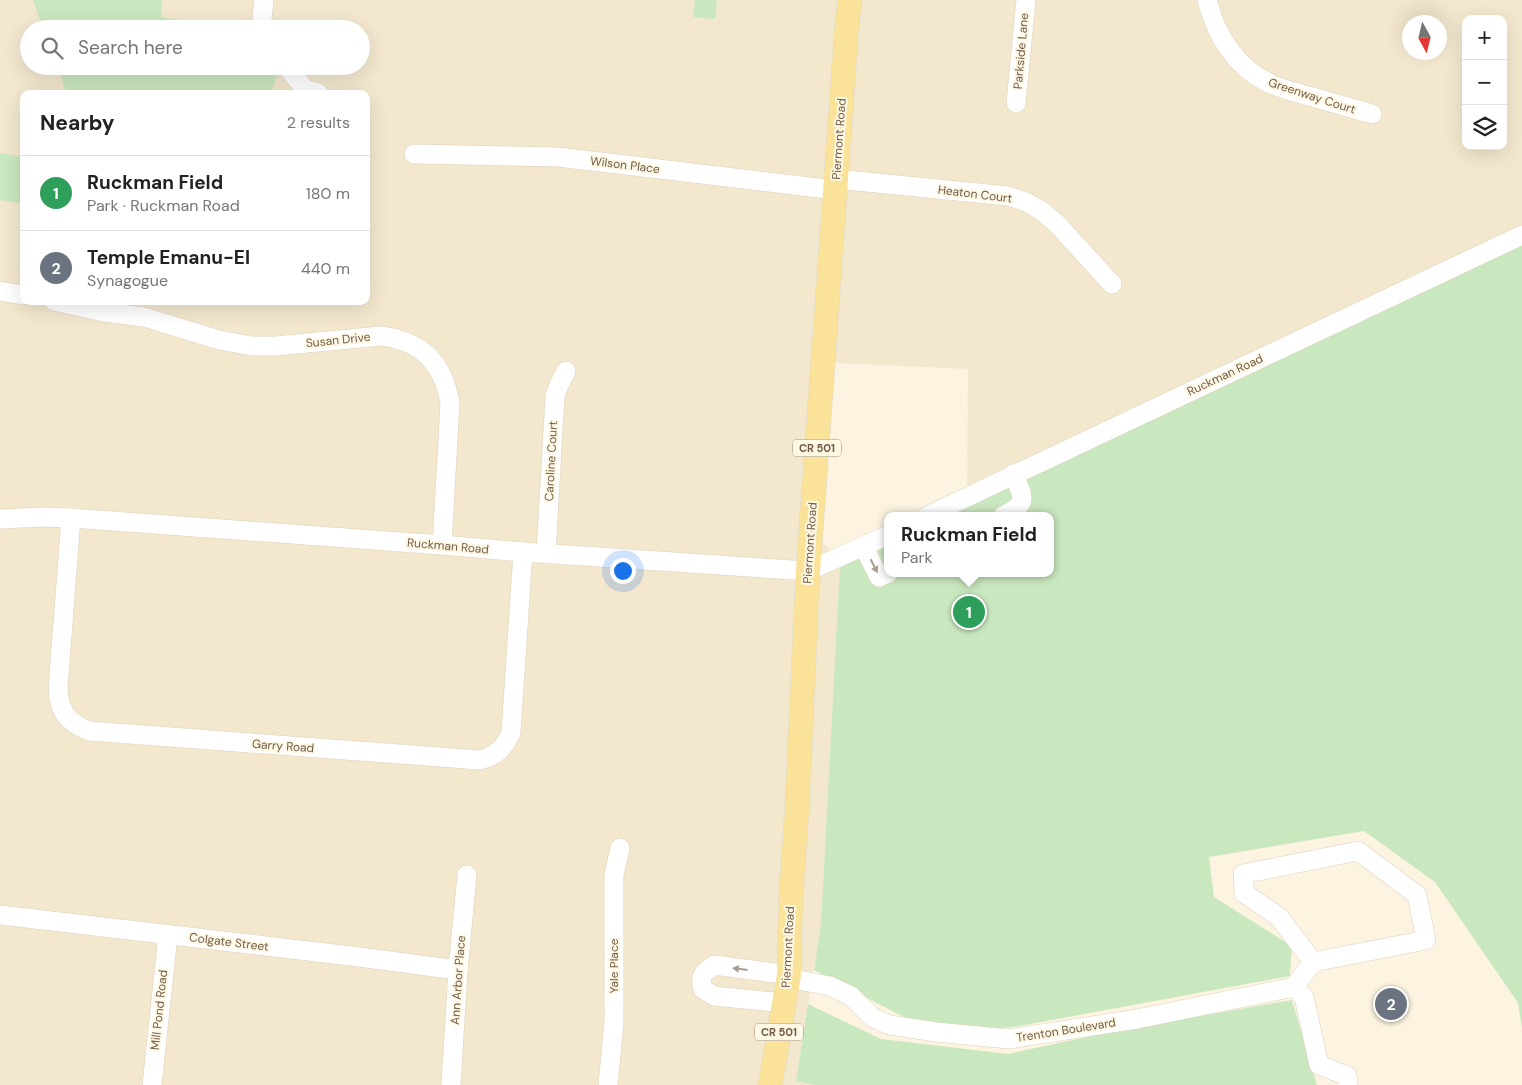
<!DOCTYPE html>
<meta charset="utf-8">
<style>
body{margin:0;font-family:"DM Sans",sans-serif;background:#f6f6f6;color:#222}
.controls{position:absolute;right:15px;top:15px;display:grid;overflow:hidden;border-radius:10px;box-shadow:0 5px 20px #0002}
.controls button{width:45px;height:45px;display:grid;place-items:center;padding:0;border:0;border-bottom:1px solid #e0e0e0;background:#fff;color:#222;font:25px sans-serif}
.compass{position:absolute;left:1402px;top:15px;width:45px;height:45px;border-radius:50%;background:#fff;box-shadow:0 5px 20px #0002;rotate:172deg}
.you{position:absolute;left:622px;top:570px;width:18px;height:18px;margin:-12px;border:4px solid #fff;border-radius:50%;background:#1a73e8;box-shadow:0 0 0 8px #1a73e833}
.badge{display:grid;place-items:center;width:32px;height:32px;border-radius:50%;background:#0f766e;color:#fff;font-size:16px;font-weight:700}
.pin{position:absolute;translate:-50% -50%;border:2px solid #fff;box-shadow:0 1px 5px #0006}
.popup{position:absolute;left:884px;top:512px;width:170px;height:65px;box-sizing:border-box;display:grid;place-content:center;border-radius:10px;background:#fff;filter:drop-shadow(0 1px 4px #0005);font-size:16px;white-space:nowrap;color:#767676}
.popup b{font-size:19px;color:#222}
.popup::after{content:'';position:absolute;left:50%;top:100%;margin-left:-10px;border:10px solid transparent;border-top-color:#fff}
.list{margin:0;padding:0;list-style:none}
h2{display:flex;justify-content:space-between;align-items:center;height:65px;margin:0;padding:0 20px;font-size:21px}
h2 small{font-size:16px;font-weight:400;color:#767676}
.list li{display:grid;grid-template-columns:32px 1fr auto;gap:15px;align-items:center;box-sizing:border-box;height:75px;padding:0 20px;border-top:1px solid #e0e0e0}
.list b{display:block;font-size:19px;white-space:nowrap}
.list p{margin:0;font-size:16px;white-space:nowrap;color:#767676}
.list em{font-size:16px;font-style:normal;color:#767676}
.icon{flex:none;width:28px;height:28px;fill:none;stroke:currentColor;stroke-width:2;stroke-linecap:round;stroke-linejoin:round}
.map{position:relative;flex:none;width:1522px;height:1085px;overflow:hidden}
.search{position:absolute;background:#fff;box-shadow:0 5px 20px #0002;left:20px;top:20px;width:350px;height:55px;display:flex;align-items:center;gap:12px;box-sizing:border-box;padding:0 18px;border-radius:28px;color:#767676;font-size:19px}
.panel{position:absolute;background:#fff;box-shadow:0 5px 20px #0002;left:20px;top:90px;width:350px;height:215px;border-radius:10px}
.map>svg:first-child{display:block}
</style>
<div class="map">
<svg width="1522" height="1085" viewBox="0 0 1522 1085">
<rect width="100%" height="100%" fill="#fcf4e0"/>
<path fill="#f3e7ce" fill-rule="evenodd" d="M0 0H1522V232L967 501 968 369 835 363 815 533 840 562 821 923 796 1081 815 1085H0ZM1466 19H1503V146H1466ZM1410 22H1440V52H1410ZM29 29H361V66H29ZM24 94H366V301H24Z"/>
<g fill="#cae8bf">
<path d="M33 0H162L161 17 229 29H43Z"/>
<path d="M695 0H717L715 19 693 17Z"/>
<path d="M57 66H280L271 94H67Z"/>
<path d="M0 153 24 157V204L0 200Z"/>
<path d="M1522 232V1029L1518 1003 1435 882 1364 831 1209 857 1214 897 1292 946 1290 976 1014 1027 936 1032 898 1014 814 970 821 923 840 562 888 539V573H1050V516H936Z"/>
<path d="M1292 1000 1317 1085H815L796 1081 808 1004 881 1039 1008 1054 1119 1030Z"/>
</g>
<g fill="none" stroke-linecap="round" stroke-linejoin="round">
<defs>
<g id="minor">
<path d="M1207 0C1216 34 1233 64 1265 81 1280 89 1297 93 1313 97 1332 103 1352 108 1372 114"/>
<path d="M261 29 264 0"/>
<path d="M286 66 305 89 318 93"/>
<path d="M1016 103 1026 0"/>
<path d="M414 154 558 157 835 190"/>
<path d="M836 179 1008 196 1026 202 1042 211 1057 224 1112 284"/>
<path d="M0 291 24 295"/>
<path d="M54 301 104 312 144 317 219 340 252 346H276L381 336C422 341 443 363 450 403L442 545"/>
<path d="M927 516 1522 235"/>
<path d="M1003 516C1029 503 1024 498 1013 474"/>
<path d="M71 518 58 688C59 712 67 722 89 731L480 760C496 756 504 748 511 733L523 552"/>
<path d="M0 519 43 517 71 518 442 545 523 552 808 571 888 535"/>
<path d="M864 547 879 577 888 573"/>
<path d="M546 553 555 396 559 385 566 371"/>
<path d="M1358 851 1417 895 1426 940 1313 962 1279 917 1244 893 1243 874Z"/>
<path d="M0 915 351 956 458 970"/>
<path d="M788 978 830 986 851 996 873 1018 890 1025 936 1032 1009 1039 1137 1019 1294 987 1313 962"/>
<path d="M1294 987 1304 997 1319 1065 1347 1076 1348 1085"/>
<path d="M784 1003 714 996 703 989C699 976 703 973 714 965L789 975"/>
<path d="M152 1085 168 935"/>
<path d="M451 1085 458 970 467 875"/>
<path d="M608 1085 614 1023V875L620 848"/>
</g>
<path id="major" d="M770 1085 789 975 791 896 797 809 808 571 847 24 850 0"/>
</defs>
<use href="#minor" stroke="#dfd1bc" stroke-width="20"/>
<use href="#major" stroke="#ddd8d3" stroke-width="25"/>
<use href="#minor" stroke="#fff" stroke-width="19"/>
<use href="#major" stroke="#fae298" stroke-width="24"/>
</g>
<defs><path id="oneway-solid" d="M-6-.8H1V-3.2L6.5 0L1 3.2V.8H-6Z" transform="scale(1.25)"/></defs>
<g fill="#aa9d91">
<use href="#oneway-solid" transform="translate(874 566) rotate(63)"/>
<use href="#oneway-solid" transform="translate(740 969) rotate(-173)"/>
</g>
<g text-anchor="middle" stroke-width="4" stroke-linejoin="round" paint-order="stroke">
<g fill="#fff8e5" stroke="#9c8b77" stroke-width="1">
<rect x="793" y="439.5" width="48" height="17" rx="4"/>
<rect x="755" y="1023.5" width="48" height="17" rx="4"/>
</g>
<g font-size="11" font-weight="bold" fill="#715c48">
<text x="817" y="452">CR 501</text>
<text x="779" y="1036">CR 501</text>
</g>
<g font-size="12" fill="#715c48" stroke="#fff8e5">
<text transform="translate(1021 51) rotate(-85)" y="4">Parkside Lane</text>
<text transform="translate(1312 96) rotate(18)" y="4">Greenway Court</text>
<text transform="translate(839 139) rotate(-86)" y="4">Piermont Road</text>
<text transform="translate(625 165) rotate(7)" y="4">Wilson Place</text>
<text transform="translate(975 194) rotate(7)" y="4">Heaton Court</text>
<text transform="translate(338 340) rotate(-6)" y="4">Susan Drive</text>
<text transform="translate(1225 375) rotate(-25)" y="4">Ruckman Road</text>
<text transform="translate(551 461) rotate(-87)" y="4">Caroline Court</text>
<text transform="translate(810 543) rotate(-86)" y="4">Piermont Road</text>
<text transform="translate(448 546) rotate(5)" y="4">Ruckman Road</text>
<text transform="translate(283 746) rotate(4)" y="4">Garry Road</text>
<text transform="translate(229 942) rotate(7)" y="4">Colgate Street</text>
<text transform="translate(788 947) rotate(-87)" y="4">Piermont Road</text>
<text transform="translate(614 966) rotate(-90)" y="4">Yale Place</text>
<text transform="translate(458 980) rotate(-86)" y="4">Ann Arbor Place</text>
<text transform="translate(159 1010) rotate(-84)" y="4">Mill Pond Road</text>
<text transform="translate(1066 1030) rotate(-9)" y="4">Trenton Boulevard</text>
</g>
</g>
</svg>
<div class="controls">
<button>+</button>
<button>−</button>
<button><svg class="icon" aria-label="layers" viewBox="0 0 24 24"><path d="M12 4l9 5-9 5-9-5zM3 14l9 5 9-5"/></svg></button>
</div>
<svg class="compass" viewBox="-18 -18 36 36"><path d="M0-13l5 13h-10z" fill="#e53935"/><path d="M0 13l5-13h-10z" fill="#767676"/></svg>
<div class="you"></div>
<div class="pin badge" style="left:969px;top:612px;background:#2e9e5b">1</div>
<div class="popup"><b>Ruckman Field</b>Park</div>
<div class="pin badge" style="left:1391px;top:1004px;background:#6b7280">2</div>
<div class="search"><svg class="icon" aria-label="search" viewBox="0 0 24 24"><circle cx="10" cy="10" r="6"/><path d="M15 15l6 6"/></svg>Search here</div>
<section class="panel">
<h2>Nearby<small>2 results</small></h2>
<ul class="list">
<li><span class="badge" style="background:#2e9e5b">1</span><div><b>Ruckman Field</b><p>Park · Ruckman Road</p></div><em>180 m</em></li>
<li><span class="badge" style="background:#6b7280">2</span><div><b>Temple Emanu-El</b><p>Synagogue</p></div><em>440 m</em></li>
</ul>
</section>
</div>
